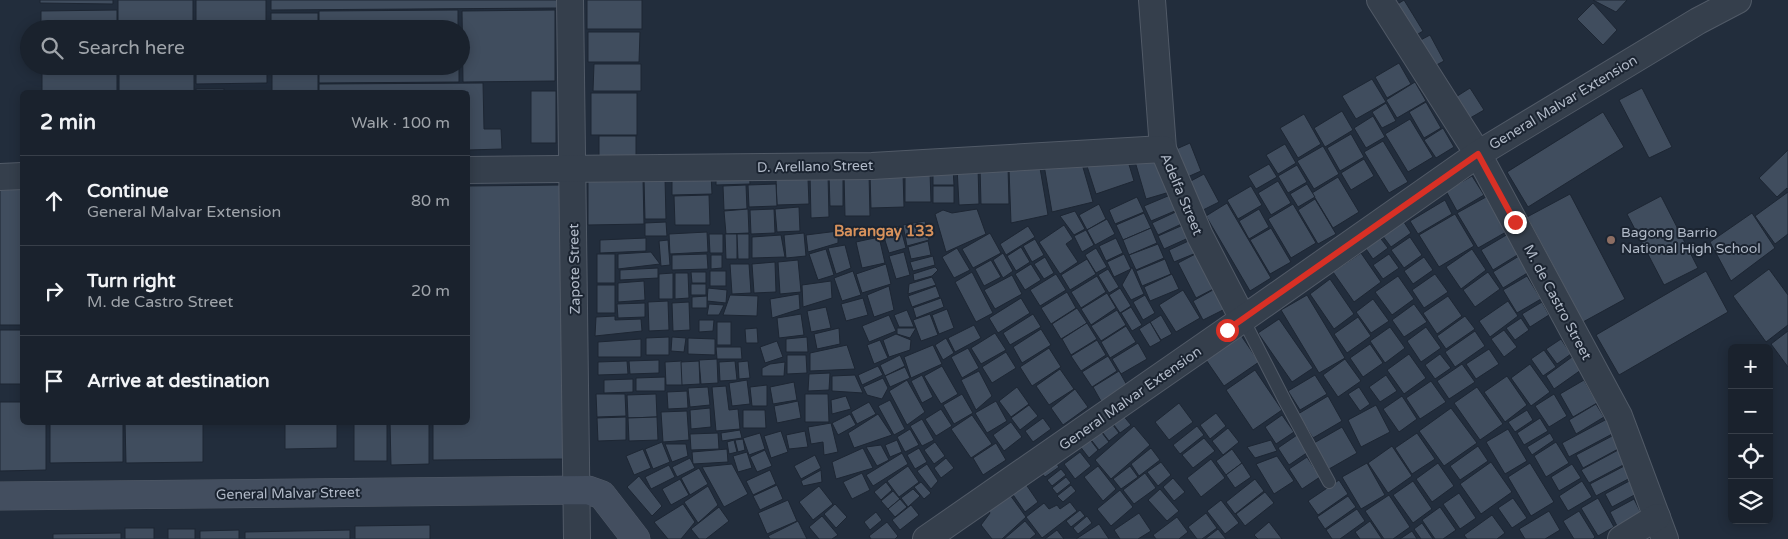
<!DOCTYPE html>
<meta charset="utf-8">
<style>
body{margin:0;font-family:"Varela Round",sans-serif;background:#272f39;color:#f1f3f6}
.controls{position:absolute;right:15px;bottom:15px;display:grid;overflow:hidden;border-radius:8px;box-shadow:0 2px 12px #0003}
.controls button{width:45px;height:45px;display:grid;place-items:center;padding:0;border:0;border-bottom:1px solid #383f49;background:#1a222d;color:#f1f3f6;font:25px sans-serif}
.stop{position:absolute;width:15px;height:15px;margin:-11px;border:4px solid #d93025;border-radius:50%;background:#fff}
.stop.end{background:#d93025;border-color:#fff;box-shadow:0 1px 5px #0008}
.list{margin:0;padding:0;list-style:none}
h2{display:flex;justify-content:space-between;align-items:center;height:65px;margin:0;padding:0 20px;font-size:21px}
h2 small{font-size:16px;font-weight:400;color:#9fa4aa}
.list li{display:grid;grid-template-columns:32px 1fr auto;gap:15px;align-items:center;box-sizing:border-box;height:90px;padding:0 20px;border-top:1px solid #383f49}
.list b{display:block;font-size:19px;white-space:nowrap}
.list p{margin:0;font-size:16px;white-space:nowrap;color:#9fa4aa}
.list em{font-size:16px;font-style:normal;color:#9fa4aa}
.icon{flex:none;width:28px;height:28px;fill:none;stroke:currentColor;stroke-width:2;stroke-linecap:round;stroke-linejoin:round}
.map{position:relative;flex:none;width:1788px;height:539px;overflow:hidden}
.search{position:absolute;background:#1a222d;box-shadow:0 2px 12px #0003;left:20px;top:20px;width:450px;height:55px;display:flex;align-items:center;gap:12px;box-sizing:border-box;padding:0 18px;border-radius:28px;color:#9fa4aa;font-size:19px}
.panel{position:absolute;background:#1a222d;box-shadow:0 2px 12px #0003;left:20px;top:90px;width:450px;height:335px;border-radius:8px}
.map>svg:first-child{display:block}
</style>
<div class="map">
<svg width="1788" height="539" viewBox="0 0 1788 539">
<rect width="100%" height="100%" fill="#222d3c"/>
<g fill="#404d5e" stroke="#1d2633">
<path d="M40 0H113V4L40 3Z"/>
<rect x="118" y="0" width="75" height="29"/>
<rect x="196" y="0" width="70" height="29"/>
<path d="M271 0H557V8L271 10Z"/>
<rect x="587" y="0" width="55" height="29"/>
<path d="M1404 0 1423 31 1410 39 1391 8Z"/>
<path d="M1593 0H1627L1616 12Z"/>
<path d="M1593 3 1617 30 1603 45 1577 19Z"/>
<path d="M117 10V29H41V11Z"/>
<path d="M458 10V29H319V11Z"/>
<path d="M555 10V81L463 82 462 11Z"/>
<rect x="271" y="13" width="47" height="16"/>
<path d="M588 32H640L639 62H588Z"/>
<path d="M1430 35 1444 61 1429 69 1415 43Z"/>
<path d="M1399 63 1411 84 1387 98 1375 77Z"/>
<path d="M594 64H641V91H593Z"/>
<rect x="42" y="66" width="75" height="26"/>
<rect x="119" y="66" width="75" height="26"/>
<path d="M196 66H267V83L196 84Z"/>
<rect x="272" y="66" width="46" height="26"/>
<path d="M319 66H459V82L319 83Z"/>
<path d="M1372 79 1386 102 1356 119 1342 96Z"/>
<path d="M1415 82 1426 101 1397 118 1386 100Z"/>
<path d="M483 83 484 129H501L502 149 468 150V92H319V84Z"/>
<path d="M1470 88 1484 110 1465 121 1451 100Z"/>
<path d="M1642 88 1672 147 1649 158 1619 100Z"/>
<rect x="196" y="89" width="28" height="3"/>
<rect x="531" y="91" width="25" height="52"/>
<rect x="591" y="93" width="46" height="42"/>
<path d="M1426 102 1441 128 1424 138 1409 112Z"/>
<path d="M1386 103 1396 121 1382 128 1372 112Z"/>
<path d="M1342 111 1353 130 1325 147 1314 128Z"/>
<path d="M1603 112 1624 147 1528 207 1507 172Z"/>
<path d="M1304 114 1321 144 1298 158 1280 128Z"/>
<path d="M1373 116 1385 137 1366 148 1354 128Z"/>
<path d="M1410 119 1433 157 1408 172 1385 134Z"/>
<path d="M1443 128 1454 147 1436 158 1424 140Z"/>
<path d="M1351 134 1364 157 1340 171 1327 148Z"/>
<rect x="599" y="136" width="37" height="20"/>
<path d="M1383 141 1408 182 1389 193 1364 152Z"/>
<path d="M1190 143 1201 171 1185 178 1174 150Z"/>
<path d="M1285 144 1296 163 1278 174 1266 155Z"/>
<path d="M1323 146 1339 174 1314 189 1297 161Z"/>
<path d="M1788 150V189L1787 188 1777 197 1759 178Z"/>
<path d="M1169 155 1180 189 1146 199 1134 158Z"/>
<path d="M1127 158 1134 181 1096 194 1086 163Z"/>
<path d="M1364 159 1374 176 1351 190 1341 173Z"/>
<path d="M1082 164 1093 202 1052 212 1044 165Z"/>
<path d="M1269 164 1277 177 1256 189 1248 176Z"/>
<path d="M1297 165 1307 182 1288 193 1278 176Z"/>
<path d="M957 167H978L979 204 959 205Z"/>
<path d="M980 167H1008L1009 204H981Z"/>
<path d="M749 168 750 184 716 185V169Z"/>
<path d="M933 168H953L954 185H933Z"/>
<path d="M1040 168 1048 215 1011 223 1009 169Z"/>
<path d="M905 172H930L931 202H905Z"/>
<path d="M903 173 904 207 871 208 870 174Z"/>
<path d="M711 174 712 194 672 195V175Z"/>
<path d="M843 174V206H830L829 175Z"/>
<path d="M844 174H869L870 216H845Z"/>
<path d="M1204 174 1219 202 1203 210 1189 182Z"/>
<path d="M810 175H828L829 217 811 218Z"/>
<path d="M1472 176 1484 195 1457 211 1446 191Z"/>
<path d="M1338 177 1359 212 1333 228 1312 193Z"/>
<path d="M665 178 666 219H645L644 179Z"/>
<path d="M643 179 644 224 588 225V180Z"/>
<path d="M776 179H808L809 204 777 205Z"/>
<path d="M1278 181 1291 203 1271 215 1258 193Z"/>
<path d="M776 184 777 206 749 207 748 185Z"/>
<path d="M1307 184 1315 197 1298 207 1290 194Z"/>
<path d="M561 185 563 459 433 460V422H468V186Z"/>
<path d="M746 185 747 209 724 210 723 186Z"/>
<rect x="933" y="186" width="21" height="17"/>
<path d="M1251 186 1262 205 1238 219 1227 200Z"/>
<path d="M22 189V325H0V190Z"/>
<path d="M1788 192V234L1775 244 1755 216Z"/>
<path d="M1175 193 1182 208 1151 221 1144 206Z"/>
<path d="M1570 194 1625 299 1583 322 1527 217Z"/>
<path d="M709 195 710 225H675L674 196Z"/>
<path d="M1661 196 1698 268 1664 285 1627 214Z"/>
<path d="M1137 197 1144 212 1115 224 1109 210Z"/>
<path d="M1486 197 1506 232 1478 248 1457 213Z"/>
<path d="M1315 199 1336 234 1318 244 1298 210Z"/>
<path d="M1445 200 1452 214 1418 234 1410 221Z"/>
<path d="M1227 203 1271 278 1250 291 1206 216Z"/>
<path d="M1099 204 1106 219 1087 230 1079 215Z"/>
<path d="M1293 204 1316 243 1291 258 1268 219Z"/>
<path d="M799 207 800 231 777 232 775 209Z"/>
<path d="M748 209 749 233 726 234 724 211Z"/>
<path d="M774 209 775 233 751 234 750 210Z"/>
<path d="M977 209 986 234 946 252 935 214 943 210 952 213Z"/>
<path d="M1182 209 1188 221 1158 235 1152 223Z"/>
<path d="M1259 209 1269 227 1249 239 1239 221Z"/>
<path d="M1075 211 1085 229 1074 235 1060 216Z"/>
<path d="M1144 213 1151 228 1123 240 1116 225Z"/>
<path d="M1752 213 1775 248 1731 281 1710 242Z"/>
<path d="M1455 214 1474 246 1439 267 1419 235Z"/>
<path d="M1400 216 1411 233 1391 247 1379 231Z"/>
<path d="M1107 219 1115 234 1095 245 1087 230Z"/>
<path d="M925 221 929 240 907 246 903 225Z"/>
<path d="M666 222 667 236H645V223Z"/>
<path d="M1190 222 1195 235 1164 249 1158 236Z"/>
<path d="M1064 225 1073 239 1066 244 1078 262 1060 274 1039 242Z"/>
<path d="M900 226 906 248 889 253 882 231Z"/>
<path d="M1028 226 1035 237 1006 255 1000 244Z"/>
<path d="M1151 228 1157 243 1129 255 1123 240Z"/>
<path d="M1271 228 1291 262 1270 274 1250 240Z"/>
<path d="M1086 230 1094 245 1082 252 1074 236Z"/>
<path d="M838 231V243L808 252 806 235Z"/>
<path d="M707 232 708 252 670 254 669 234Z"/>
<path d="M804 233 806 256 786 258 784 235Z"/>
<path d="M990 233 1001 253 973 268 962 249Z"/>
<path d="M709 234H723V253H710Z"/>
<path d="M725 234H737V259H726Z"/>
<path d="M737 234H749V259H738Z"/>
<path d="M1508 234 1519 254 1493 270 1481 250Z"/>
<path d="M781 235 785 257 752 258V237Z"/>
<path d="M1378 235 1388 248 1373 259 1364 246Z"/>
<path d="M879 237 885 263 862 268 856 242Z"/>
<path d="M1410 237 1422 255 1404 268 1391 250Z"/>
<path d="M646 238V251L600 253V240Z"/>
<path d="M1116 238 1123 253 1106 261 1099 246Z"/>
<path d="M1195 238 1201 251 1174 262 1169 250Z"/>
<path d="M1035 239 1044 255 1032 262 1023 246Z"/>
<path d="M668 240 670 265 661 266 659 241Z"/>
<path d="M928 241 931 255 911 259 908 247Z"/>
<path d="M1158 244 1164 258 1136 270 1129 255Z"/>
<path d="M845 245 851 268 836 274 828 248Z"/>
<path d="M1021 247 1030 262 1016 271 1007 256Z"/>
<path d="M957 248 970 270 954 278 942 257Z"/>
<path d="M1096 248 1107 267 1096 273 1085 255Z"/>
<path d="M826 249 834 275 818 280 809 254Z"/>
<path d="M1205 249 1223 284 1196 298 1178 263Z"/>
<path d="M1472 249 1486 270 1461 289 1446 267Z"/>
<path d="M651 252 660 264 618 269V254Z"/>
<path d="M904 252 910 275 896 279 889 256Z"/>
<path d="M1003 253 1013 271 1003 278 993 260Z"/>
<path d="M1361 253 1381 282 1354 302 1333 272Z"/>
<rect x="597" y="254" width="18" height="29"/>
<path d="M707 254 708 269 672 270V255Z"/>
<path d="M1124 254 1131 269 1114 277 1107 262Z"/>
<path d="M1389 254 1399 268 1383 279 1373 265Z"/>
<path d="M711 255H722V268L711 269Z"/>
<path d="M933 256 935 265 913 271 910 262Z"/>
<path d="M1519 256 1529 272 1503 288 1493 272Z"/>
<path d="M1045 257 1054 273 1044 279 1034 264Z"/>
<path d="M1424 257 1433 270 1413 284 1404 271Z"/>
<path d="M1087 259 1096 274 1070 290 1061 275Z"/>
<path d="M1165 259 1171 274 1142 286 1136 271Z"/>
<path d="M798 260 801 292 780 294 778 262Z"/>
<path d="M991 260 1001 277 984 286 975 269Z"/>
<path d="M775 262 776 292 754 293 752 264Z"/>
<path d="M730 264H749L751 293 732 294Z"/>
<path d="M886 264 891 284 862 293 856 274Z"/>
<path d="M1031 264 1041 280 1025 290 1015 274Z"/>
<path d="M935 267 938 270 932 276 914 281 913 274Z"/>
<path d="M1132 267 1144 294 1131 300 1122 285Z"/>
<path d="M658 268V278L620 280V270Z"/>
<path d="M1108 269 1119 287 1109 293 1098 275Z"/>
<path d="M1769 269 1788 295V325L1766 342 1733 296Z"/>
<rect x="710" y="271" width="16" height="15"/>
<path d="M853 271 861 295 842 301 834 278Z"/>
<path d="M1706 271 1728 312 1619 375 1596 335Z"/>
<path d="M691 272H706V283H692Z"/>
<path d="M972 272 993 313 976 322 955 282Z"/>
<path d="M1488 272 1500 289 1475 307 1463 290Z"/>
<path d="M673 273V299H659V274Z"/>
<path d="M675 273H688L689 298 675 299Z"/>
<path d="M1056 274 1066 290 1040 306 1030 290Z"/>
<path d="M1172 274 1179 289 1150 301 1144 287Z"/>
<path d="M1435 274 1448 292 1424 308 1412 290Z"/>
<path d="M1012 275 1022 294 995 309 984 290Z"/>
<path d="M1097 276 1106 292 1081 308 1071 292Z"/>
<path d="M1398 276 1414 299 1392 315 1375 292Z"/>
<path d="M1527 276 1541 299 1517 313 1503 290Z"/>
<path d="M932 277 936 285 908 294 909 284Z"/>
<path d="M1330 279 1354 314 1334 329 1310 294Z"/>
<path d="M644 281 645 300 618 302V283Z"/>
<path d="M831 281 832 298 803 307 802 285Z"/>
<rect x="691" y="284" width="15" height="11"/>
<rect x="597" y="285" width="18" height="28"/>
<path d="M889 286 894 310 874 317 867 295Z"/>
<path d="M936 286 940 297 912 307 908 296Z"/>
<path d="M1220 286 1231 306 1203 320 1193 301Z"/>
<path d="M708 288 727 290 726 303 707 301Z"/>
<path d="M1120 288 1131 306 1120 313 1109 295Z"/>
<path d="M1183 290 1200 318 1176 332 1159 305Z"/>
<path d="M1067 292 1076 308 1051 324 1041 308Z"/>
<path d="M1107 293 1116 308 1091 325 1081 309Z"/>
<path d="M799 294 800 309 772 318 770 299Z"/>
<path d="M730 295 758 296 757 316 723 315Z"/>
<path d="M1145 295 1155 313 1143 320 1133 302Z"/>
<path d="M1307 295 1345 358 1319 373 1281 310Z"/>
<path d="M707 296V308H692V297Z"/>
<path d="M1448 296 1462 316 1437 334 1423 313Z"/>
<path d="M863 298 868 315 846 321 841 304Z"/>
<path d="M941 298 944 307 916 318 913 308Z"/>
<path d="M1021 298 1030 313 998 333 989 318Z"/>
<path d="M1373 299 1389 321 1371 333 1356 312Z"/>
<path d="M668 301 669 330 649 331 648 302Z"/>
<path d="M1508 301 1518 316 1490 337 1479 321Z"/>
<path d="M689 302 690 330 673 331 672 303Z"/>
<path d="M1542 302 1549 315 1530 327 1522 314Z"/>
<path d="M645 303V317L618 318 617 304Z"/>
<path d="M709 304 724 305 719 315H707Z"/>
<path d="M1414 304 1427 322 1404 337 1392 320Z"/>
<path d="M826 307 831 328 811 332 807 311Z"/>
<path d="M1131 307 1142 325 1132 331 1121 313Z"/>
<path d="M1077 308 1087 323 1061 339 1052 324Z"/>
<path d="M947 309 954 328 939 334 932 315Z"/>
<path d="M907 310 914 327H899L894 315Z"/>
<path d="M1117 310 1126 325 1101 341 1091 326Z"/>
<path d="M801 314 804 335 779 338 777 318Z"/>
<path d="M930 314 938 335 921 341 913 320Z"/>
<path d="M1033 314 1041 327 1010 345 1003 333Z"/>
<path d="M889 315 896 331 869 342 862 326Z"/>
<path d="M1161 315 1172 334 1161 340 1150 322Z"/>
<path d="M615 316V320L641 319 642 331 595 336 596 317Z"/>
<path d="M1465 316 1475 329 1446 349 1437 336Z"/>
<path d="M1358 317 1371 336 1347 353 1334 334Z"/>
<path d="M1521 318 1529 330 1515 340 1506 328Z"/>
<path d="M1279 319 1313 368 1292 382 1258 333Z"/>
<path d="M699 320H714L713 331 699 332Z"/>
<rect x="717" y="322" width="14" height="23"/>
<path d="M1150 322 1161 341 1150 347 1139 329Z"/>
<path d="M1087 323 1097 339 1071 355 1062 339Z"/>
<path d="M974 325 981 338 955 352 948 338Z"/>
<path d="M1126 326 1136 342 1110 358 1101 342Z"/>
<path d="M1390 327 1405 348 1385 363 1370 341Z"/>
<path d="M1426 327 1441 348 1421 362 1407 341Z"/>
<path d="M757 328 758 343H746L745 329Z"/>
<path d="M839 328 840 344 817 349 814 334Z"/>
<path d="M897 328H916L910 338 897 334Z"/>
<path d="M1041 329 1051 345 1022 363 1013 347Z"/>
<rect x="0" y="330" width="22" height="54"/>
<path d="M1504 330 1517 347 1504 357 1491 339Z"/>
<path d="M1475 331 1485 346 1455 367 1445 352Z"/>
<path d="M1788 331V367L1771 344Z"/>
<path d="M995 333 1006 350 981 364 971 348Z"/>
<path d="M896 334 911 340 910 350 889 357 883 340Z"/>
<path d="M1240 334 1259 362 1224 386 1204 357Z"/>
<path d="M669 337V355H646V338Z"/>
<path d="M672 337 686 338 684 352 671 351Z"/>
<path d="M807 337 808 352H786V339Z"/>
<path d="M688 338 715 339V355L688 354Z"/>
<path d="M946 338 954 353 943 360 935 345Z"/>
<path d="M641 339V357H598V342Z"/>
<path d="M1561 339 1571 354 1557 364 1546 349Z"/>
<path d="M880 340 888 358 874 364 867 345Z"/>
<path d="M1097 340 1106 355 1081 371 1071 356Z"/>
<path d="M777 341 783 357 765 363 760 347Z"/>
<path d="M1138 343 1147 359 1121 374 1112 359Z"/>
<path d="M1370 344 1383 363 1363 377 1350 358Z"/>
<path d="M847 345 855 369 810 371V353Z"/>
<path d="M933 345 942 364 911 378 904 357Z"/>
<path d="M716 347H741L742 359H717Z"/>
<path d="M968 348 979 368 962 378 951 357Z"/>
<path d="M1049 348 1061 367 1032 386 1020 367Z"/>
<path d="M1489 349 1499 364 1476 379 1466 364Z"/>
<path d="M1544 350 1556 367 1543 376 1531 359Z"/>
<path d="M1006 352 1016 368 992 383 982 367Z"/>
<path d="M1409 354 1426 378 1404 394 1387 370Z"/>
<path d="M1440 354 1451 368 1435 379 1425 365Z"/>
<path d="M787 355H806L807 373 787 374Z"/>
<path d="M900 355 905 366 885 376 880 365Z"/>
<path d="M1108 356 1117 371 1092 387 1082 372Z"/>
<path d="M1572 357 1581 370 1554 389 1546 376Z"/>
<path d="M717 359 718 383 701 384 699 360Z"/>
<path d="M1345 359 1361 381 1338 397 1323 375Z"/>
<path d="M659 360V373L630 374 629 361Z"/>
<path d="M627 361 628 374 598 375V362Z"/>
<path d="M682 361 683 385H666L665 362Z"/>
<path d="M699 361 700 384 682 385 681 362Z"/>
<path d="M735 361 737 380 720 381 719 362Z"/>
<path d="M748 361 750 378 739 379 738 362Z"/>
<path d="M785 362 784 376H762V368L770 364Z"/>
<path d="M1462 364 1475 382 1449 399 1437 381Z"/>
<path d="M1530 364 1550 392 1531 406 1511 378Z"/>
<path d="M878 366 883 375 862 385 858 375Z"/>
<path d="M942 366 958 394 941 404 924 376Z"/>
<path d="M905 367 910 378 890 387 885 376Z"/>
<path d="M1060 369 1074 389 1049 405 1036 386Z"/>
<path d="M1255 370 1282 410 1253 430 1226 390Z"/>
<path d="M979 371 992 396 976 410 961 380Z"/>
<path d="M1119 371 1128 387 1102 403 1093 387Z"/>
<path d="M830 373 829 390 808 391 809 374Z"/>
<path d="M855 375 863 393 832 391V376Z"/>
<path d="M922 375 933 397 922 403 911 381Z"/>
<path d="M1315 375 1327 394 1300 410 1288 391Z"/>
<path d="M1386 375 1397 391 1380 402 1369 387Z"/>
<path d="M1507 376 1527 405 1505 422 1484 392Z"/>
<path d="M665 377V391H636V378Z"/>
<path d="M883 378 888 388 882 399 867 395 863 387Z"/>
<path d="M633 379V392L604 393V380Z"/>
<path d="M747 380 750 404 732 406 729 383Z"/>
<path d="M907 380 925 412 907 425 889 391Z"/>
<path d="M1584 380 1597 403 1573 417 1560 394Z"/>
<path d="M1431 381 1446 402 1420 419 1406 398Z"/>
<path d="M794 382 797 400 773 404 770 387Z"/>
<path d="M767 385V406H752L750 387Z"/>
<path d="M726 386 729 410 738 409 740 429 716 431 712 387Z"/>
<path d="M708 387 710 405 690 407 688 388Z"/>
<path d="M1017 387 1029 404 1011 417 999 401Z"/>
<path d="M1359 387 1370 404 1360 411 1348 394Z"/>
<path d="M1477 387 1503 424 1480 440 1454 403Z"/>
<path d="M1075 389 1088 407 1063 425 1051 408Z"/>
<path d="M687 391 688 408 668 409 667 392Z"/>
<path d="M596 394H625L626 416 597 417Z"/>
<path d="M656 394 657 417 628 418 627 395Z"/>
<path d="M805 394H828L829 422H805Z"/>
<path d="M962 394 973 413 954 424 943 405Z"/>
<path d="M1554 394 1567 416 1549 427 1535 406Z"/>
<path d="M846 396 851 409 832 414 831 400Z"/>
<path d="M1328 396 1342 421 1313 438 1298 414Z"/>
<path d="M1402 396 1417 419 1399 432 1383 409Z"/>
<path d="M890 400 905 429 894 435 878 406Z"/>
<path d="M798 401 801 418 777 423 774 406Z"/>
<path d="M996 401 1007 421 987 433 975 413Z"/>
<path d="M0 402H22V422H46V470L0 471Z"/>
<path d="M869 402 876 414 857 424 851 412Z"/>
<path d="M1179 403 1193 422 1169 440 1155 422Z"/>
<path d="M1596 404 1604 417 1576 434 1569 420Z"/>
<path d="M1029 405 1038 416 1020 430 1011 418Z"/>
<path d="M1376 405 1390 432 1361 447 1348 420Z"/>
<path d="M710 408 711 427 691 429 690 410Z"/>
<path d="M1117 408 1131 425 1120 433 1107 416Z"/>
<path d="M1451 408 1477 443 1444 466 1419 431Z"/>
<path d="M941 409 952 426 936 436 925 419Z"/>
<path d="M743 410H765L766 428H743Z"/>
<path d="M1527 410 1533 420 1515 432 1508 422Z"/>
<path d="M687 411 689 440 663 442 661 412Z"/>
<path d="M1216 413 1226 426 1210 439 1200 425Z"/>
<path d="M850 414 856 425 838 435 832 423Z"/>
<path d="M878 414 892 435 854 448 848 433Z"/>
<path d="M972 415 992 444 971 458 951 429Z"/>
<path d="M1282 415 1294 432 1276 444 1265 427Z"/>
<path d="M1106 416 1119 433 1109 441 1096 424Z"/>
<path d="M626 417V440L598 441 597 418Z"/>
<path d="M657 417 658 440 629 441 628 418Z"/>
<path d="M1043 418 1051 429 1033 442 1025 431Z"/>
<path d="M1540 418 1548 431 1524 445 1517 433Z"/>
<path d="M922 419 934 440 922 446 910 426Z"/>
<path d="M1607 419 1614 433 1569 457 1562 443Z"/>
<path d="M50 422H123V462L50 463Z"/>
<path d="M125 422H203V462L126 463Z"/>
<path d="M285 422H337V448L285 449Z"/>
<rect x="354" y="422" width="33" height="39"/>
<path d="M390 422H429V464L391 465Z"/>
<path d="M1011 422 1022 437 1004 451 993 435Z"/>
<path d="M831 423 838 452 824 455 823 442 811 444 808 427Z"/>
<path d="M1096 425 1109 442 1099 450 1086 433Z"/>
<path d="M1134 426 1150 445 1111 479 1095 460Z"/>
<path d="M1197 426 1204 435 1180 454 1173 445Z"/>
<path d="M1342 427 1357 453 1329 469 1314 443Z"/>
<path d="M1228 428 1239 442 1223 455 1212 441Z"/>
<path d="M910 429 919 445 905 452 897 437Z"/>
<path d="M1508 429 1527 461 1505 474 1486 442Z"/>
<path d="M740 430 742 438 722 441 721 433Z"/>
<path d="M781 431 788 452 771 458 764 436Z"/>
<path d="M805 431 808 447 789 449 786 435Z"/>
<path d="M718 433 719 449 691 450 690 434Z"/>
<path d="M760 433 765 449 749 455 743 438Z"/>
<path d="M1085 433 1098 450 1089 458 1076 441Z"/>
<path d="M1417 433 1435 459 1412 474 1395 448Z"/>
<path d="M1550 433 1554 440 1532 455 1527 447Z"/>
<path d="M1297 435 1308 452 1289 465 1278 448Z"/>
<path d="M1614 435 1620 448 1583 468 1576 455Z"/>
<path d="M1204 438 1215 451 1193 468 1182 455Z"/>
<path d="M743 439 745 450 738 452 735 440Z"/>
<path d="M734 440 737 452 729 454 727 442Z"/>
<path d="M897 440 902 452 890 457 885 445Z"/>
<path d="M1271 440 1277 451 1255 458 1247 447Z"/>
<path d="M662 442 670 462 653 469 645 449Z"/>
<path d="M935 442 945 456 934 464 924 450Z"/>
<path d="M1556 442 1569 463 1546 477 1534 456Z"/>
<path d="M996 443 1006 460 983 475 973 458Z"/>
<path d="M665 444H686L688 456 672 462Z"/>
<path d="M881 445 889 460 877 466 866 447Z"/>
<path d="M1392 446 1412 476 1388 493 1368 463Z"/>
<path d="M1478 446 1488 461 1460 480 1450 466Z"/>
<path d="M863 448 873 468 836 479 832 462Z"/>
<path d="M919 448 927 462 915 469 907 455Z"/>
<path d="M1151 448 1160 460 1139 476 1131 464Z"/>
<path d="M643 449 651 468 634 475 626 456Z"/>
<path d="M727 449 728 462 693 464 692 452Z"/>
<path d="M1232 449 1242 463 1226 475 1216 461Z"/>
<path d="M1620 449 1627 463 1589 483 1581 470Z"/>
<path d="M765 450 772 466 757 472 750 457Z"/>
<path d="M747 452 752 468 738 472 733 456Z"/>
<path d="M1080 452 1091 466 1075 479 1064 464Z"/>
<path d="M902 453 908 464 873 486 866 475Z"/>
<path d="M815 455 821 468 801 479 794 466Z"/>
<path d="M1277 456 1294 481 1274 494 1256 464Z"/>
<path d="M1307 457 1320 477 1302 489 1289 469Z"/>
<path d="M690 458 695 468 677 477 672 467Z"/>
<path d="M946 458 954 468 941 478 934 468Z"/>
<path d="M1211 459 1225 478 1201 497 1187 478Z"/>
<path d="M1054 460 1059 467 1045 477 1040 471Z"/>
<path d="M1161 462 1171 475 1158 486 1147 472Z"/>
<path d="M1491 462 1512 492 1481 514 1460 484Z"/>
<path d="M1242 463 1251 477 1235 488 1226 475Z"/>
<path d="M1367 463 1385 495 1361 509 1342 477Z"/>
<path d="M1438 463 1454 486 1432 502 1416 479Z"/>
<path d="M1530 463 1554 502 1531 516 1508 477Z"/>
<path d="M732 464 748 494 724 507 702 467Z"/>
<path d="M927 464 938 481 931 489 917 471Z"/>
<path d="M1572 464 1581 478 1559 491 1551 477Z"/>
<path d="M1628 464 1634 476 1596 496 1590 484Z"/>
<path d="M669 465 675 477 651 489 645 477Z"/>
<path d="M908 466 919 482 899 497 887 481Z"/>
<path d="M1098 466 1116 489 1103 501 1084 477Z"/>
<path d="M1130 466 1138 477 1121 489 1113 479Z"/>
<path d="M699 468 708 484 690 495 681 478Z"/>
<path d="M1061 469 1066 475 1052 486 1047 480Z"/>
<path d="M770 470 776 484 753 495 746 481Z"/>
<path d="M821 470 822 482 803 486 801 481Z"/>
<path d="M862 473 870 490 852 499 843 482Z"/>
<path d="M1145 473 1156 488 1134 504 1123 490Z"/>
<path d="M639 476 662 506 652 516 627 487Z"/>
<path d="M1021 477 1038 502 1025 512 1007 486Z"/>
<path d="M1066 477 1071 483 1057 494 1052 488Z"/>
<path d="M1173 478 1185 492 1174 501 1163 487Z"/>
<path d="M680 479 689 495 671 505 662 489Z"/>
<path d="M1255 479 1264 491 1235 514 1226 502Z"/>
<path d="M1633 479 1640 492 1612 507 1605 494Z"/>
<path d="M1339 480 1348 494 1318 515 1308 501Z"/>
<path d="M1413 481 1432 509 1413 523 1393 495Z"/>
<path d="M1582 481 1592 497 1568 511 1559 496Z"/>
<path d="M886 482 892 490 881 500 874 492Z"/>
<path d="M921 482 931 493 924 499 914 487Z"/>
<path d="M777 485 783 499 760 510 753 496Z"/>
<path d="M1071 485 1076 491 1063 502 1057 496Z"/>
<path d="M708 486 718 505 698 523 684 502Z"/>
<path d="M819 486 833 504 813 520 799 502Z"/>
<path d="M1005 488 1026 517 1002 539H992L981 525 990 513 985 504Z"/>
<path d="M913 489 920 496 908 507 901 498Z"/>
<path d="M1160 489 1179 511 1167 521 1148 500Z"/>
<path d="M1120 490 1133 507 1111 526 1097 509Z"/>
<path d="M893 491 900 499 888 509 881 501Z"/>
<path d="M1265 492 1274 503 1245 526 1236 514Z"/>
<path d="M1459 493 1476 518 1460 529 1443 504Z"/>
<path d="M1389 495 1410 527 1393 539H1384L1365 511Z"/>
<path d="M1348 496 1356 507 1325 529 1317 517Z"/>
<path d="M1513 498 1527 518 1512 528 1498 508Z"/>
<path d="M1598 498 1614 527 1598 536 1581 508Z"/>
<path d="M900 499 907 507 895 517 888 509Z"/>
<path d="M1634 499 1641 513 1617 526 1610 512Z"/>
<path d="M788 500 797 521 767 534 758 513Z"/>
<path d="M1221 500 1239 523 1225 534 1207 511Z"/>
<path d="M1070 502 1077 511 1042 538 1026 517 1044 503 1049 509 1057 505 1060 509Z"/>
<path d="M683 504 695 522 681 539H668L654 522Z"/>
<path d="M835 504 847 517 836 528 824 514Z"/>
<path d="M911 505 919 515 900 530 892 520Z"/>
<path d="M719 507 729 521 706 539H699L691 529Z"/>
<path d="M1440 507 1456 530 1443 539H1435L1422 520Z"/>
<path d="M1357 509 1365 521 1340 539H1332L1326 530Z"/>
<path d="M1080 510 1085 516 1071 527 1066 521Z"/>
<path d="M1549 511 1560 530 1545 539H1525L1519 529Z"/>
<path d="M1579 511 1595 537 1593 539H1574L1563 521Z"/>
<path d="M876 512 882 520 870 530 864 522Z"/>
<path d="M1139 513 1151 531 1138 539H1120L1114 530Z"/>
<path d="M1206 513 1217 528 1202 539H1197L1188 527Z"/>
<path d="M1492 515 1505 533 1497 539H1467L1464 535Z"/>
<path d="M822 516 838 535 832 539H819L809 527Z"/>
<path d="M1087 516 1092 523 1078 534 1073 528Z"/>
<path d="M1177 517 1188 532 1179 539H1156L1153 535Z"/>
<path d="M798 521 807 539H770L768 536Z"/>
<path d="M1025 521 1036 534 1030 539H1004Z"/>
<path d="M1370 521 1382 539H1360L1355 532Z"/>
<path d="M887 522 898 536 895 539H871L869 536Z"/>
<path d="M1269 522 1282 539H1258L1254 535Z"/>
<path d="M1422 523 1433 539H1421L1414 529Z"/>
<path d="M1099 524 1109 539H1076Z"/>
<path d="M430 525V539H355V526Z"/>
<rect x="125" y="528" width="29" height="11"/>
<rect x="168" y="529" width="27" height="10"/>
<path d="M1218 529 1226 539H1205Z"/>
<path d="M239 530V539H200V531Z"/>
<path d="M350 530V539H245V532Z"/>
<path d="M1057 530 1064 539H1045Z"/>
<path d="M1412 531 1417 539H1400Z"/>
<path d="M121 533V539H53V534Z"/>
</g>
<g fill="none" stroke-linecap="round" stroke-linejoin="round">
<defs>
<path id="lane" d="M1243 319 1285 401 1329 482"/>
<g id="street">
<path d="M570 0 577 539"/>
<path d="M1152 0 1163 149 1200 236 1243 319"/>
<path d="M1380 0 1478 154 1619 416 1665 539"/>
<path d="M468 170 872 166 1163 149"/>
<path d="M0 177 22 176"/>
<path d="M926 539 1243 319 1478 154 1698 21 1738 0"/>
<path d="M1621 539 1657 517"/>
</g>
<path id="secondary" d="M0 496 588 490 602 495 636 539"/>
</defs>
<use href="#lane" stroke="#515a67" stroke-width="14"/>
<use href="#street" stroke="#515a67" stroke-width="28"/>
<use href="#secondary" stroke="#515a67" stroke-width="29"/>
<use href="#lane" stroke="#353f4c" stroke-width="12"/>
<use href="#street" stroke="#353f4c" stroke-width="26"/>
<use href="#secondary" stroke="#434e5f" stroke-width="28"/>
</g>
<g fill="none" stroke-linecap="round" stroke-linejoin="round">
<path stroke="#d93025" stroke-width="6" d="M1227 330 1478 154 1515 222"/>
</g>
<circle fill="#8d6e63" stroke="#1b2431" stroke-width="2" cx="1611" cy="240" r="5"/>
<g text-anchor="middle" stroke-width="4" stroke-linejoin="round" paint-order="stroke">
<g font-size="14" fill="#b1bac8" stroke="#1b2431">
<text transform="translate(1563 102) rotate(-31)" y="5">General Malvar Extension</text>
<text transform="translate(815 166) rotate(-1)" y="5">D. Arellano Street</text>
<text transform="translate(1182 194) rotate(67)" y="5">Adelfa Street</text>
<text transform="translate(574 269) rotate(-91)" y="5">Zapote Street</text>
<text transform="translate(1558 302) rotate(62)" y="5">M. de Castro Street</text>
<text transform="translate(1130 398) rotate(-35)" y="5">General Malvar Extension</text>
<text transform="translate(288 493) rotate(-1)" y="5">General Malvar Street</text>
</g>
<g font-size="14" fill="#b1bac8" stroke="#1b2431" text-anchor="start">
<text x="1621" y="237">Bagong Barrio<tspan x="1621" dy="16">National High School</tspan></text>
</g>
<g font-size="15" font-weight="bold" fill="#d8925c" stroke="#1b2431">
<text x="884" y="236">Barangay 133</text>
</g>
</g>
</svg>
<div class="controls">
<button>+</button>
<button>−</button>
<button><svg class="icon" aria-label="locate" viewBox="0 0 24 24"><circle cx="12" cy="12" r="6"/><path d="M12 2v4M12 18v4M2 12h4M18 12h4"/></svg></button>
<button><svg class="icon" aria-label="layers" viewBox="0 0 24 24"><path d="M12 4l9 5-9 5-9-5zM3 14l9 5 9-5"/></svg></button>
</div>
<div class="stop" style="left:1227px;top:330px"></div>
<div class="stop end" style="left:1515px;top:222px"></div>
<div class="search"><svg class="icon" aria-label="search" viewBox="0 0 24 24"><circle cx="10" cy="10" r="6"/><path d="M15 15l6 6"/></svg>Search here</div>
<section class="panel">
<h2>2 min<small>Walk · 100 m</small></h2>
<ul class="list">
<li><svg class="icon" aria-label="ahead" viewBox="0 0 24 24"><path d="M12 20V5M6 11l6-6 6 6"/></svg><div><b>Continue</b><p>General Malvar Extension</p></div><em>80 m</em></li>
<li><svg class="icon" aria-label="right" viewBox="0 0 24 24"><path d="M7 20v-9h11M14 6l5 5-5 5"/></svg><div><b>Turn right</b><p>M. de Castro Street</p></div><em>20 m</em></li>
<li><svg class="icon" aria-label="arrive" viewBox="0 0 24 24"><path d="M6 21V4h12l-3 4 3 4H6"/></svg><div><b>Arrive at destination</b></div></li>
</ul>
</section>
</div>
